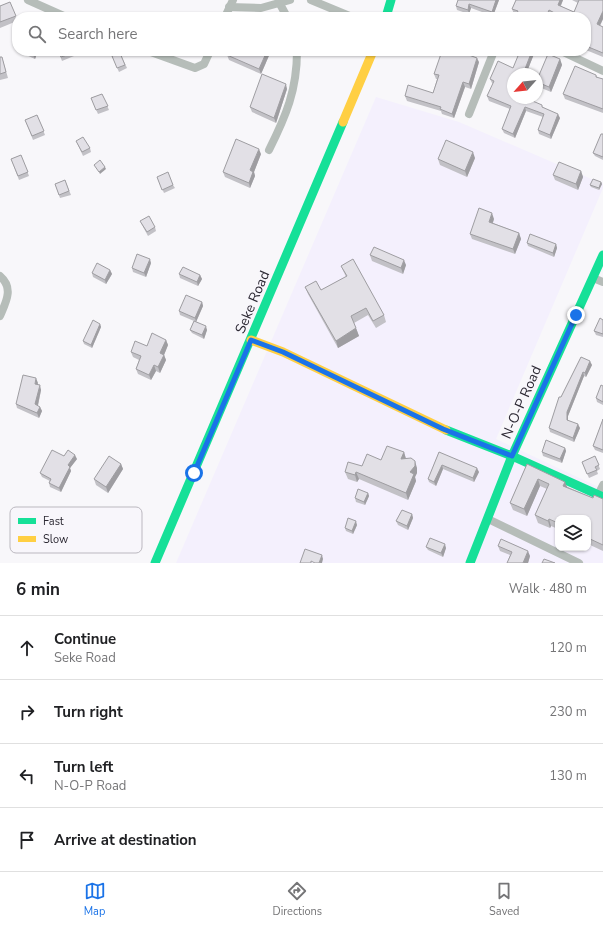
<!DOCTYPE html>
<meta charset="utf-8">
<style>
body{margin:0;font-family:"Nunito Sans",sans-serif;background:#f2f2f2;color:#202124}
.controls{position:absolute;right:12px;bottom:12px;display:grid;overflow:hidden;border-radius:8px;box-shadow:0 1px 3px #0004}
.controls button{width:36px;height:36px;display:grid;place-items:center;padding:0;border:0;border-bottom:1px solid #e0e0e0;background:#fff;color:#202124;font:20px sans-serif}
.compass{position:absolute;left:507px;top:68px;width:36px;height:36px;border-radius:50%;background:#fff;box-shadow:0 1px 3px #0004;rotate:243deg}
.stop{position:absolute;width:12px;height:12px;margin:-9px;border:3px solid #1a73e8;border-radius:50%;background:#fff}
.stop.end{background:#1a73e8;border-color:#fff;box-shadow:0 1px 4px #0008}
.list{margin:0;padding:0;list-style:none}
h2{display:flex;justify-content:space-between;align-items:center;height:52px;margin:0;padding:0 16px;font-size:17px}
h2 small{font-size:13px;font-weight:400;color:#757577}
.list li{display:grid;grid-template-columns:26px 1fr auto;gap:12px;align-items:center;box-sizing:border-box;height:64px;padding:0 16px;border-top:1px solid #e0e0e0}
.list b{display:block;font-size:15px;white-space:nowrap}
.list p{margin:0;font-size:13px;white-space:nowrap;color:#757577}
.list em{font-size:13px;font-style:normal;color:#757577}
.icon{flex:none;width:22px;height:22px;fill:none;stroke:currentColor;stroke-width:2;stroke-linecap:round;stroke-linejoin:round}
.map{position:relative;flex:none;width:603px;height:563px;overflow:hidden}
.search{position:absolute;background:#fff;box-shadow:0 1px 3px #0004;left:12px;right:12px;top:12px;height:44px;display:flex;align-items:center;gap:10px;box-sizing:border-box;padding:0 14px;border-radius:16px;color:#757577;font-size:15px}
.sheet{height:308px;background:#fff}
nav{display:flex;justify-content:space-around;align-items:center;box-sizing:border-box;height:56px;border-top:1px solid #e0e0e0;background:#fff;font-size:11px;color:#757577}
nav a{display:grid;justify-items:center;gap:2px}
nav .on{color:#1a73e8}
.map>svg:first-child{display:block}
</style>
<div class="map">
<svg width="603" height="563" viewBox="0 0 603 563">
<rect width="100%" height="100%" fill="#f8f7fa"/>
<path fill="#f4f0fd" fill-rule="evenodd" d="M376 97 459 122 603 184V188L496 439 603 489V563H176ZM558 518H588V548H558Z"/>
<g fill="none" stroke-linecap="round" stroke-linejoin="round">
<g stroke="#b6bdb9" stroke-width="8">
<path d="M28 0 66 17"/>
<path d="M311 0 352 17"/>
<path d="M280 4 287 17"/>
<path d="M229 7 261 8 290 0"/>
<path d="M225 17 233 0"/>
<path d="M148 51 195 68 204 64 210 51"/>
<path d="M561 51 603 71"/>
<path d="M469 114 494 51"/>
<path d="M269 150C286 116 297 90 297 51"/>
<path d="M0 276C14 288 6 302 0 316"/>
<path d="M593 278 603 282"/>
<path d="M598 495 603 485"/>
<path d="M488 519 579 563"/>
</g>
<g stroke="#16e098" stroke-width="9">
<path d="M386 17 391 0"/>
<path d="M446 430 512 456 603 497"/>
<path d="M155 563 343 122"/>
<path d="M470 563 512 456 603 255"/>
</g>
<g stroke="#ffcf43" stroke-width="9">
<path d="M343 122 373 51"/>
<path d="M251 340 283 352 446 430"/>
</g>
</g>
<g fill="#c2c1c6">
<path d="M499 0 493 16 471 8 469 14 457 10 456 6Z"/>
<path d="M516 0H563L561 6 574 12 578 3 572 0H603V19L600 26 603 27V57L586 50V17H555L550 15V17H517L516 15 514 14 512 9Z"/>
<path d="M10 2 17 21 0 28V6Z"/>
<path d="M25 51H38L35 59 26 55Z"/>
<path d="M58 51H72L74 56 62 61Z"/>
<path d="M271 51 261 74 229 60 227 55Z"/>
<path d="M120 53 127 68 119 72 112 56Z"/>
<path d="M534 54 526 74H513V87L512 90 543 107 560 118 551 139 539 134 538 130 543 117 526 111 515 138 504 133 502 129 510 109 489 101 487 96 493 84 492 83 490 79 513 68Z"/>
<path d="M0 57H2L8 78 0 80Z"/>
<path d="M560 59 562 65 551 92 539 87 537 83V80Z"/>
<path d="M479 62 471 89 465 87 454 118 442 114 441 111 407 101 405 96 433 93 437 79H436L434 74Z"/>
<path d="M596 75 598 78 603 79V113L565 99 563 94Z"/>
<path d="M287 89 276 123 252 112 250 107Z"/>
<path d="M102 94 109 110 98 114 91 98Z"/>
<path d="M37 115 45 135 33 140 25 120Z"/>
<path d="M603 134V160L595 156 593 153Z"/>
<path d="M76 141 90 148 91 152 83 156Z"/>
<path d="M261 154 254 172 255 176 250 188 225 177 223 172Z"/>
<path d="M21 155 29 176 19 180 11 159Z"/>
<path d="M475 158 467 177 440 165 438 159Z"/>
<path d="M581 171 583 177 578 190 555 180 553 175Z"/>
<path d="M157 177 173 185 175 188 164 193Z"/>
<path d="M65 180 71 195 60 198 55 184Z"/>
<path d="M601 182 602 184 599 190 591 187 590 185Z"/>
<path d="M494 219 493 223 519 233 521 239 515 254 472 239 470 234Z"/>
<path d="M140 221 155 227 156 231 148 236 142 225Z"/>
<path d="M527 243 556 244 557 248 554 257 528 246Z"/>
<path d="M370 255 406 265 403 274 372 261Z"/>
<path d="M151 263 146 277 133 272 132 268Z"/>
<path d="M341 266 384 315 386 322 376 328 368 315 354 323 359 336 338 348 308 294 305 287 321 290 346 277Z"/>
<path d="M110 270 112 274 106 284 93 277 92 273Z"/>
<path d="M179 274 200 275 202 279 198 286 180 278Z"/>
<path d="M202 302 203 306 196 322 207 330 204 339 192 333 190 330 194 321 180 315 179 311Z"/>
<path d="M603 320V337L596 335 594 331Z"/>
<path d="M100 324 101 327 92 348 84 344 83 341Z"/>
<path d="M166 340 168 345 164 355 166 360 160 373 156 371 151 380 138 374 136 369 139 360 133 357 131 352Z"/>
<path d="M581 357 592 365 586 377 584 376 568 416V420L580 428 574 442 550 432 549 428 561 397Z"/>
<path d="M38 383 37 385 41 390 38 406 40 407 42 411 39 418 17 408 16 404Z"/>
<path d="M603 386V405L597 402 596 398Z"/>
<path d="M603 419V453L595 450 593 446Z"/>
<path d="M565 448 566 451 562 463 543 456 542 452Z"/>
<path d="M404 452 406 459 417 468V473L415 477 416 481 408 500 359 479 357 482 348 479 345 472 381 460Z"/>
<path d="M439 452 479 472 474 482 443 469 436 486 429 482 428 479Z"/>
<path d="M64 456 77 459 70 468 71 471 61 492 50 487 49 483 50 481 42 477 40 473Z"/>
<path d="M595 456 600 469 597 471 598 474 589 478 582 462Z"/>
<path d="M121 464 123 469 108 493 96 485 94 479Z"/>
<path d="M527 464 568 487 593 498 603 499V551L588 544V518H558V529L551 526 550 528 538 523 535 515 547 489 540 486 527 516 513 510 510 503Z"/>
<path d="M368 493 369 496 365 505 356 502 355 498Z"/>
<path d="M412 514 413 518 408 530 398 525 396 521Z"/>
<path d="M64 522 66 527 57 548 45 543 43 537Z"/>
<path d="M357 525 353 534 346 531 345 528Z"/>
<path d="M498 546 530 556 528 563H507L510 555 500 551Z"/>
<path d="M426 547 446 548 443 557 428 550Z"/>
</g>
<g fill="#9e9da1">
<path d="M496 0H499L493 16 492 12Z"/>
<path d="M560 0H563L559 9 558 5Z"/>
<path d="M469 4 471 8 469 14 468 10Z"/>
<path d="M549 10 550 15V17H546Z"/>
<path d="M603 11V19L598 29 597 24Z"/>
<path d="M35 51H38L35 59 33 55Z"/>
<path d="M267 51H271L261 74 259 69Z"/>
<path d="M532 51H533L534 54 526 74H523Z"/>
<path d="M477 58 479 62 471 89 469 84Z"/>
<path d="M560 59 562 65 551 92 549 87Z"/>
<path d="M513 79V87L511 93 509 89Z"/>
<path d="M463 82 465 87 454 118 452 114Z"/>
<path d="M286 84 287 89 276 123 274 118Z"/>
<path d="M525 107 526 111 515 138 513 134Z"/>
<path d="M558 114 560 118 551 139 550 135Z"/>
<path d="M259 149 261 154 254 172 255 176 250 188 249 183 250 170Z"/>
<path d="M473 152 475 158 467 177 465 171Z"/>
<path d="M105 167 106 169 100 174 99 172Z"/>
<path d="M581 171 583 177 578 190 576 184Z"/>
<path d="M601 182 602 184 599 190V188Z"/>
<path d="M492 213 494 219 491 227 489 222Z"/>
<path d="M519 233 521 239 515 254 513 249Z"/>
<path d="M556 244 557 248 554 257 553 253Z"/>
<path d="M150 259 151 263 146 277 144 273Z"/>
<path d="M404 260 406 265 403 274 401 268Z"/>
<path d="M110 270 112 274 106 284 105 280Z"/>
<path d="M200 275 202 279 198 286 197 282Z"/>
<path d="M202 302 203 306 196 322 195 318Z"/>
<path d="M100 324 101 327 92 348 91 345Z"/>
<path d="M206 326 207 330 204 339 202 335Z"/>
<path d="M356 328 359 336 338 348 336 341Z"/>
<path d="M166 340 168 345 164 355 166 360 160 373 158 367 160 353Z"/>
<path d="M590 361 592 365 586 377 585 373Z"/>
<path d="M154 365 156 371 151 380 149 375Z"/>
<path d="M583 372 584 376 568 416V423L567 420V412Z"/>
<path d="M36 378 38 383 36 389 35 384Z"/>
<path d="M40 385 41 390 37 409 35 404Z"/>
<path d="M40 407 42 411 39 418 37 413Z"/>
<path d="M578 424 580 428 574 442 573 438Z"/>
<path d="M565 448 566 451 562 463 560 459Z"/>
<path d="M404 452 406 459H401Z"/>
<path d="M75 455 77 459 70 468 71 471 61 492 59 488 68 465Z"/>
<path d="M415 461 417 468V473L415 477 416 481 408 500 406 493 410 472Z"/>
<path d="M121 464 123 469 108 493 106 487Z"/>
<path d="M442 465 443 469 436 486 434 482Z"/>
<path d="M477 468 479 472 474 482 473 478Z"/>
<path d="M356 472 359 479 357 482 355 475Z"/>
<path d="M538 479 540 486 527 516 524 509Z"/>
<path d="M565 482 568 489 563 486Z"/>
<path d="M368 493 369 496 365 505 364 502Z"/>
<path d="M412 514 413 518 408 530 407 526Z"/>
<path d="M549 519 551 526 550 528 548 521Z"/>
<path d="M356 521 357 525 353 534 352 531Z"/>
<path d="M64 522 66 527 57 548 55 542Z"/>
<path d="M445 544 446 548 443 557 441 553Z"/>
<path d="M528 551 530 556 528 563H523Z"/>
<path d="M322 555 323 559 322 563H319Z"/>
</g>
<g fill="#e2e0e6" stroke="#9e9da1">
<path d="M458 0H496L492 12 469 4 468 10 456 6Z"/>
<path d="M516 0H560L558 5 574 12 579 0H603V11L597 24 603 27V53L586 46V17H562L549 10 546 17H531L528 16 527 17H521L516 15 518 11 512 9Z"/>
<path d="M10 2 16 16 0 22V6Z"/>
<path d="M25 51H35L33 55Z"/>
<path d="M58 51H72L73 53 61 57Z"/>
<path d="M229 51H267L259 69 227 55Z"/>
<path d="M442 51H458L477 58 469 84 463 82 452 114 440 109 441 107 405 96 408 85 433 93 439 75 434 74Z"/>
<path d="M520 51H532L523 74H513V79L509 89 513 91V98H528V99L542 105V107L558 114 550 135 538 130 544 114 525 107 513 134 502 129 511 106 487 96 494 81 490 79 498 61 513 68Z"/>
<path d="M120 53 125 65 117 68 112 56Z"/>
<path d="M548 54 560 59 549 87 537 82V80Z"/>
<path d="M0 57H2L6 72 0 74Z"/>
<path d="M575 66 596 75V77L603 79V109L563 94Z"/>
<path d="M262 74 286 84 274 118 250 107Z"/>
<path d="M102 94 108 106 96 110 91 98Z"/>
<path d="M37 115 44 131 32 136 25 120Z"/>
<path d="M601 134H603V157L593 153Z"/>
<path d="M83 137 90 148 82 152 76 141Z"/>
<path d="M236 139 259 149 250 170 253 172 249 183 223 172Z"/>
<path d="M446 140 473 152 465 171 438 159Z"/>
<path d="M21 155 28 172 18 176 11 159Z"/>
<path d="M100 160 105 167 99 172 94 165Z"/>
<path d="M559 162 581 171 576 184 553 175Z"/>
<path d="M168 172 173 185 162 190 157 177Z"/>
<path d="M593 179 601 182 599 188 590 185Z"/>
<path d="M65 180 69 191 59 195 55 184Z"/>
<path d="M479 208 492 213 489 222 519 233 513 249 470 234Z"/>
<path d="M149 216 155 227 147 232 140 221Z"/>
<path d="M530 234 556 244 553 253 527 243Z"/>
<path d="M374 247 404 260 401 268 370 255Z"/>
<path d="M137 254 150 259 144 273 132 268Z"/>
<path d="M353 259 384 315 373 321 366 308 351 316 356 328 336 341 305 287 316 281 321 290 347 276 341 266Z"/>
<path d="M97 263 110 270 105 280 92 273Z"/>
<path d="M183 267 200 275 197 282 179 274Z"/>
<path d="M186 295 202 302 195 318 179 311Z"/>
<path d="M600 318 603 320V334L594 331Z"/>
<path d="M93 320 100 324 91 345 83 341Z"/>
<path d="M194 321 206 326 202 335 190 330Z"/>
<path d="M152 333 166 340 160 353 164 355 158 367 154 365 149 375 136 369 141 356 131 352 135 341 147 346Z"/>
<path d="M581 357 590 361 585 373 583 372 567 412V420L578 424 573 438 549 428 559 397H561Z"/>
<path d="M23 375 36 378 35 384 40 385 35 404 40 407 37 413 16 404Z"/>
<path d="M601 385 603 386V402L596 398Z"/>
<path d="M603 419V450L593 446Z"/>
<path d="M546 440 565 448 560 459 542 452Z"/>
<path d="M387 446 404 452 401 459 411 458 415 461V466L410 472 414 474 406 493 356 472 355 475 345 472 348 462 362 466 367 454 381 460Z"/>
<path d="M52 450 64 456 68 450 75 455 68 465 70 467 59 488 49 483 51 479 40 473Z"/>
<path d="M439 452 477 468 473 478 442 465 434 482 428 479Z"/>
<path d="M109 456 121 464 106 487 94 479Z"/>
<path d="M595 456 599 465 595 467 597 470 587 474 582 462Z"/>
<path d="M527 464 565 482 563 486 593 498 594 495 603 499V545L588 538V518H558V523L549 519 548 521 535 515 549 484 538 479 524 509 510 503Z"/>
<path d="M358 489 368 493 364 502 355 498Z"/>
<path d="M402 510 412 514 407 526 396 521Z"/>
<path d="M348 518 356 521 352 531 345 528Z"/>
<path d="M430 538 445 544 441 553 426 547Z"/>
<path d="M501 539 528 551 523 563H507L512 552 498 546Z"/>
<path d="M305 549 322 555 319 563H315L311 561V563H300Z"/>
<path d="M544 559 555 563H542Z"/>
</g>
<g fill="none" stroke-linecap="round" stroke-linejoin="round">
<path stroke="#1a73e8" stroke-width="5" d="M194 473 251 340 283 352 443 429 512 456 576 315"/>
</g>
<g text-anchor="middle" stroke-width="3" stroke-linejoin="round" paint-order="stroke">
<g font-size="14" fill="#2c2933" stroke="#f8f6fb">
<text transform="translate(252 302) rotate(-67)" y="5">Seke Road</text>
<text transform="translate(521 402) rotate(-66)" y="5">N-O-P Road</text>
</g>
</g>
<rect x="10" y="507" width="132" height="46" rx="6" fill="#f8f6fb" stroke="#bbb8bf" stroke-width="1"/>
<rect x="18" y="518" width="18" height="6" fill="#16e098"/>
<rect x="18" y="536" width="18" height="6" fill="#ffcf43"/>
<g font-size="11" fill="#2c2933">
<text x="43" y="525">Fast</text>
<text x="43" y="543">Slow</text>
</g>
</svg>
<div class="controls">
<button><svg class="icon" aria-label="layers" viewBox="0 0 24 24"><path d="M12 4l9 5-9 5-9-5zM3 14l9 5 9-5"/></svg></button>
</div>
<svg class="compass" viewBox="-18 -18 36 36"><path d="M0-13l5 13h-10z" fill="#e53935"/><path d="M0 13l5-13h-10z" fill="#757577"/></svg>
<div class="stop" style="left:194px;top:473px"></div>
<div class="stop end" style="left:576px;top:315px"></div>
<div class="search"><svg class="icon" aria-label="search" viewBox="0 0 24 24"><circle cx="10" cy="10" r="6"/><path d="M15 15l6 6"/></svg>Search here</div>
</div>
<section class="sheet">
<h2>6 min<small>Walk · 480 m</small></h2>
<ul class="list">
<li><svg class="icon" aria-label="ahead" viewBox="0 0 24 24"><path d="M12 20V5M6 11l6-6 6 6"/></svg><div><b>Continue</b><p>Seke Road</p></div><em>120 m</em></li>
<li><svg class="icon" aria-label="right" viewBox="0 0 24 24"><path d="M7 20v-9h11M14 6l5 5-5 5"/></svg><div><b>Turn right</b></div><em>230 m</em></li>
<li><svg class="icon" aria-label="left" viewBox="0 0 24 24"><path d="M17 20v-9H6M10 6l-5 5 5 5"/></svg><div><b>Turn left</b><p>N-O-P Road</p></div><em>130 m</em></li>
<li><svg class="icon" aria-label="arrive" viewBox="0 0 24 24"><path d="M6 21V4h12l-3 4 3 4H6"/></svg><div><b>Arrive at destination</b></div></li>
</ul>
</section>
<nav>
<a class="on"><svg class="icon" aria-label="map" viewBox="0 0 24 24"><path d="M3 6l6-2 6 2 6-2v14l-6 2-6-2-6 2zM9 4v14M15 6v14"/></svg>Map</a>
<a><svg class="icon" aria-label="directions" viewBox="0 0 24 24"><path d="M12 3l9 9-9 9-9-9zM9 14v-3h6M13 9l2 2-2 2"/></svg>Directions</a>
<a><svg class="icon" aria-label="saved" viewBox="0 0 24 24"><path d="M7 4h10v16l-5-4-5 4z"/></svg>Saved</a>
</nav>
